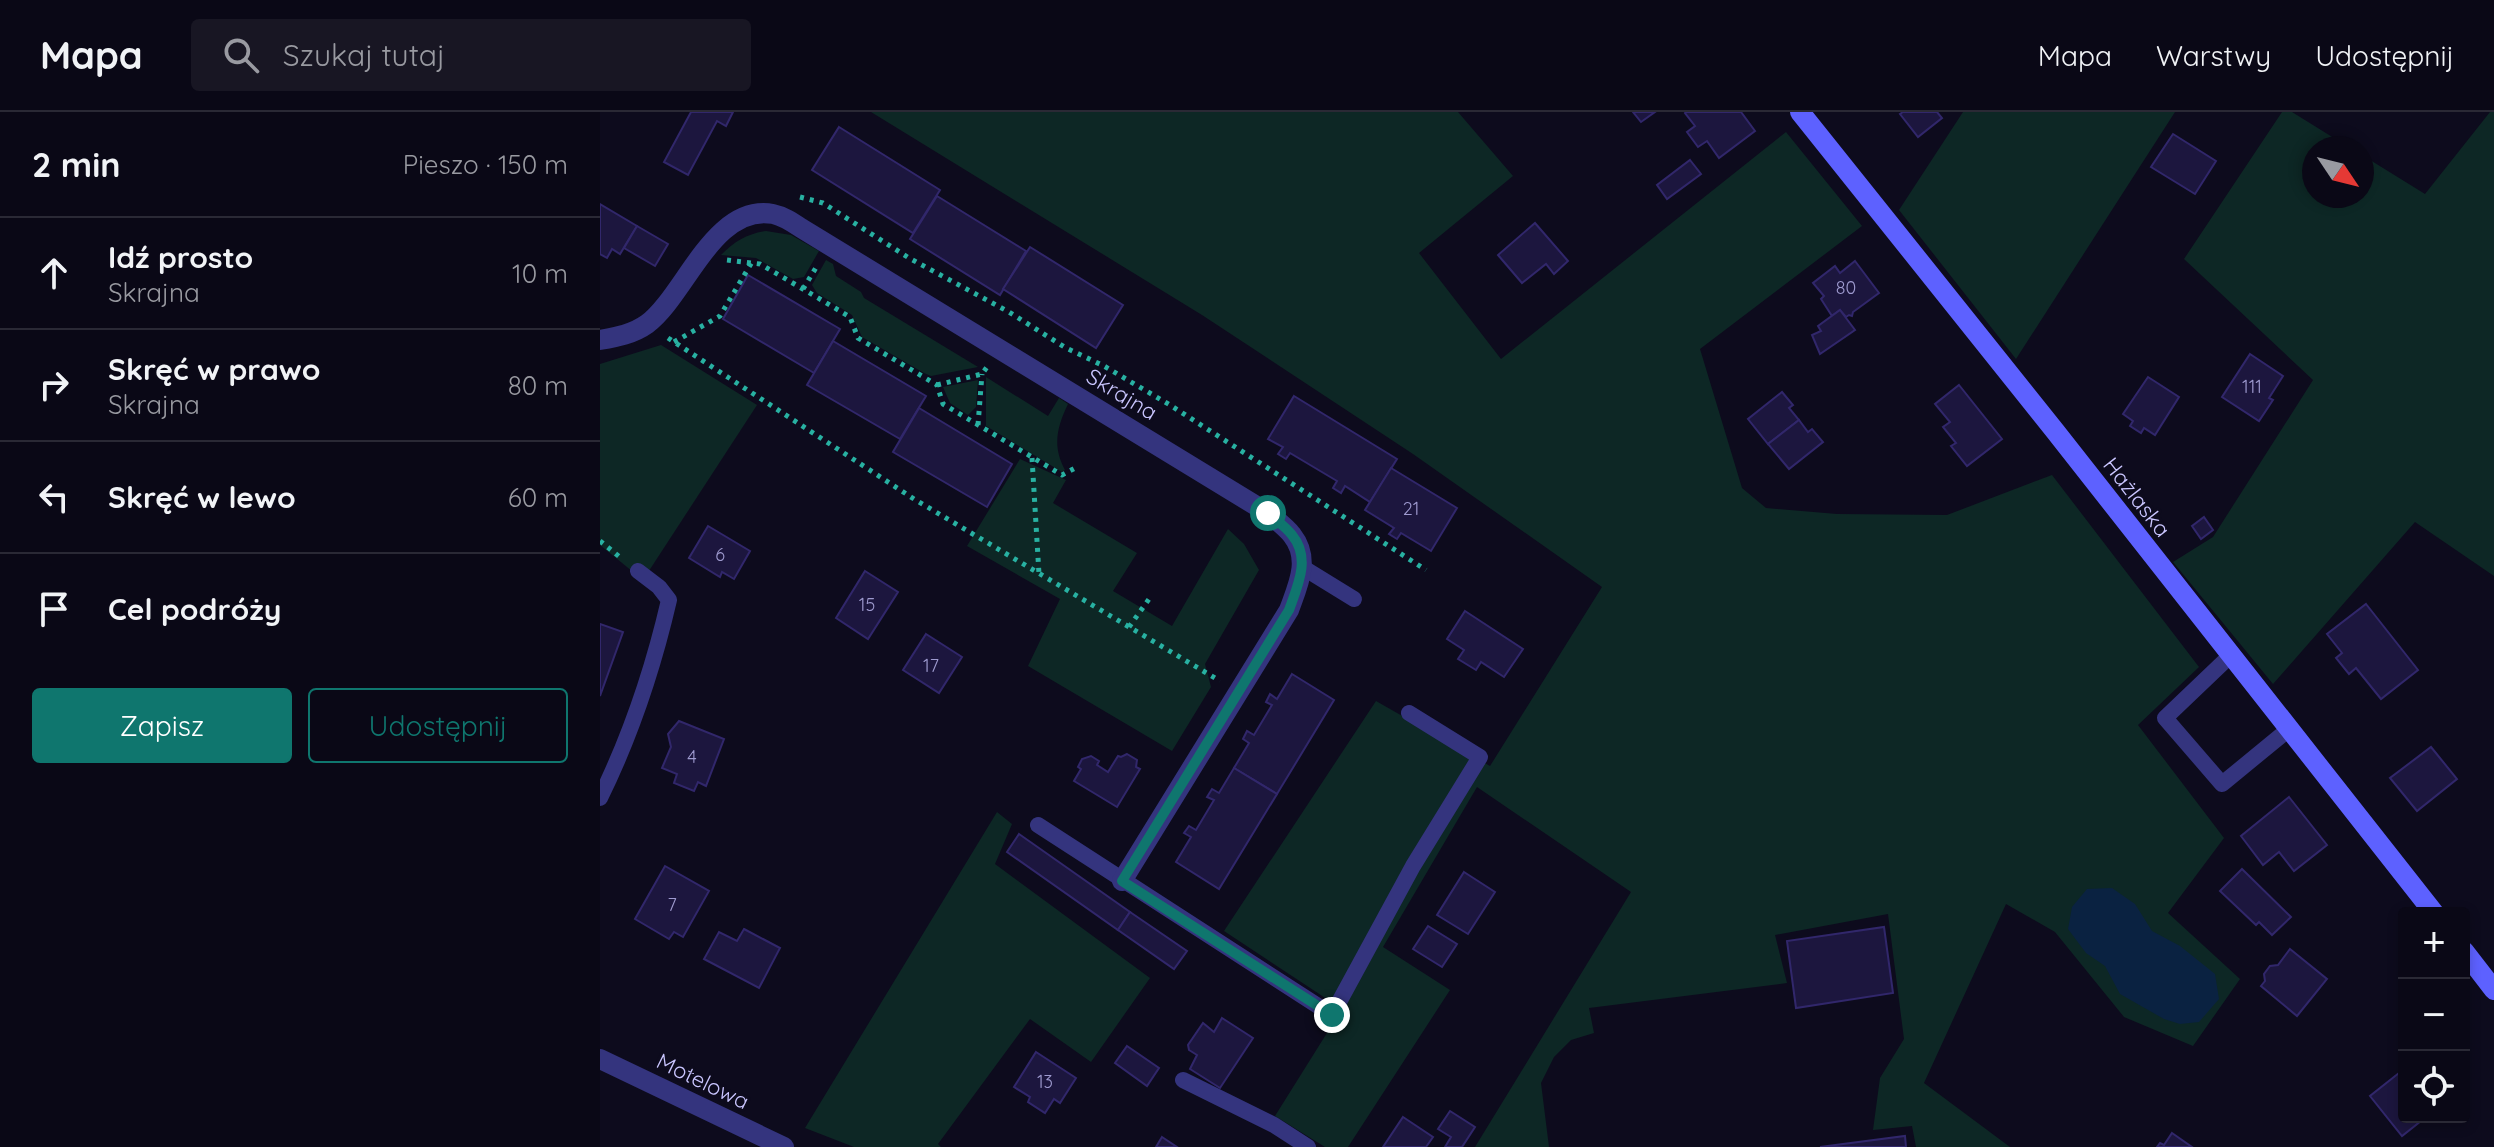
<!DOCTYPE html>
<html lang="pl">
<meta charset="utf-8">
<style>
body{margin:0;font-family:Quicksand,sans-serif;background:#181623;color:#f1f3f6}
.controls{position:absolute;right:24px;bottom:24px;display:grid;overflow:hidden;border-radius:8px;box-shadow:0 4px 12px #0003}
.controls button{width:72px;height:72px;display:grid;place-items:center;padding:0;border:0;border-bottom:2px solid #2a2935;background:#0a0816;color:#f1f3f6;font:40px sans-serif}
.compass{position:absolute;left:1702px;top:24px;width:72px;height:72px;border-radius:50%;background:#0a0816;box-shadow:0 4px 12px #0003;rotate:125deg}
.stop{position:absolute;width:24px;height:24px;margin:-18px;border:6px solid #0f766e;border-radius:50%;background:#fff}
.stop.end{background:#0f766e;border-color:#fff;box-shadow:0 2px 8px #0008}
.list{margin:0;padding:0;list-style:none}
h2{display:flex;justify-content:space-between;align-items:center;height:104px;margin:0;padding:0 32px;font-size:34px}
h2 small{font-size:26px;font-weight:400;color:#999aa1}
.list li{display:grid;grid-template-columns:52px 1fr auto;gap:24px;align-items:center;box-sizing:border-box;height:112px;padding:0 32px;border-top:2px solid #2a2935}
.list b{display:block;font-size:30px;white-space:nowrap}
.list p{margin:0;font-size:26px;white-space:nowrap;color:#999aa1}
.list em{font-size:26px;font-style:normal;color:#999aa1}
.actions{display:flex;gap:16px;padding:24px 32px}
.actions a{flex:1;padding:18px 0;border:2px solid #0f766e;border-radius:8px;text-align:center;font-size:28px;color:#0f766e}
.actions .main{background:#0f766e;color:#fff}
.icon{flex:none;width:44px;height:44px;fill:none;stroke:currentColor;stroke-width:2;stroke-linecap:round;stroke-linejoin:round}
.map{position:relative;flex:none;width:1894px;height:1035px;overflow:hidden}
header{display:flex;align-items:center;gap:48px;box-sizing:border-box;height:112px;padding:0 40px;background:#0a0816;border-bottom:2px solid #2a2935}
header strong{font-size:38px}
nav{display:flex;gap:44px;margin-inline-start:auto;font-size:28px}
.search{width:560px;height:72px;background:#181623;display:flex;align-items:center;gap:20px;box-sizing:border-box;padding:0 28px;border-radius:8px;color:#999aa1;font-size:30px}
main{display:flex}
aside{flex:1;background:#0a0816}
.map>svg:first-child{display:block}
</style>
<header>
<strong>Mapa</strong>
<div class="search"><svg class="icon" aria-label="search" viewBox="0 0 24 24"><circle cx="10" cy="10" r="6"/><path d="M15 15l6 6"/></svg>Szukaj tutaj</div>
<nav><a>Mapa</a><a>Warstwy</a><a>Udostępnij</a></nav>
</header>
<main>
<aside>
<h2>2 min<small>Pieszo · 150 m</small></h2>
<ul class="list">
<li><svg class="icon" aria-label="ahead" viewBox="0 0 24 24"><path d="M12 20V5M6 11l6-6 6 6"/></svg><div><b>Idź prosto</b><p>Skrajna</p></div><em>10 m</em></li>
<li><svg class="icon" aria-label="right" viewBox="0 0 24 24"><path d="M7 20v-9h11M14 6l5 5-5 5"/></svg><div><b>Skręć w prawo</b><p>Skrajna</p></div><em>80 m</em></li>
<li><svg class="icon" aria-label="left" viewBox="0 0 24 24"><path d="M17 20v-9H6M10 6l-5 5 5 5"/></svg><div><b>Skręć w lewo</b></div><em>60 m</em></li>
<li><svg class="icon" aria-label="arrive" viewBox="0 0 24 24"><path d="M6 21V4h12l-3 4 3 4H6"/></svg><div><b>Cel podróży</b></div></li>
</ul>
<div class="actions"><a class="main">Zapisz</a><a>Udostępnij</a></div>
</aside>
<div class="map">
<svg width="1894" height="1035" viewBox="0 0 1894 1035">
<rect width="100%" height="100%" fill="#0d0b1d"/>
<g fill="#0d2725">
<path d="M271 0H858L913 64 819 141 901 247 1186 20 1262 114 1100 237 1142 376 1166 396 1237 402 1347 403 1452 363 1599 555 1538 613 1624 726 1568 801 1640 867 1593 934 1524 905 1455 820 1406 792 1324 971 1410 1035H1316L1312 1014 1273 1018 1280 966 1304 927 1288 802 1175 823 1187 871 989 896 994 921 971 928 954 945 941 971 949 1035H875L1031 780 877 675 783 835 850 878 748 1035H725L675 1004 742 897 624 819 776 589 890 654 1002 475 813 342 602 203Z"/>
<path d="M1363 0H1575L1416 247 1299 98Z"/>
<path d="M1682 0H1692L1750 36H1714V84H1762V43L1825 82 1890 0H1894V464L1815 410 1673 572 1573 450 1613 425 1713 268 1584 147Z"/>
<path d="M166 119 191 123 219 139 204 165 193 167 156 146 121 143C135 129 147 122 166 119Z"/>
<path d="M226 148 233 152 236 164 261 180 264 186 378 255 331 264 324 261 262 225 252 203 217 181 212 173Z"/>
<path d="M61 233 157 293 43 468 0 433V252Z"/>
<path d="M386 265 448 304 459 286 468 292C457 315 452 334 465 358L462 360 386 314Z"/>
<path d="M378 268 376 295 368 303 350 291 343 275Z"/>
<path d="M420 347 466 368 453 391 537 441 513 479 572 514 628 417 644 432 659 458 605 552 611 575 572 639 428 554 460 487 367 434Z"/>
<path d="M397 700 412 712 395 752 550 866 491 950 430 907 338 1032 341 1035H254L205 1016Z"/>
</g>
<path fill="#0a2241" d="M1512 776 1535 792 1552 819 1580 834 1615 862 1619 887 1599 910 1580 912 1564 907 1520 882 1505 854 1486 841 1468 817 1472 795 1487 777Z"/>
<g fill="#1c163e" stroke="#31276b" stroke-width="2">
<path d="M91 0H133L126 14 117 9 88 63 64 50Z"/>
<path d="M1033 0H1055L1041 10Z"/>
<path d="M1086 0H1141L1155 19 1119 46 1107 29 1098 35 1087 20 1095 14 1085 1Z"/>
<path d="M1303 0H1337L1342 6 1318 25 1300 2Z"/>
<path d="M239 15 340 78 313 121 212 58Z"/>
<path d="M1573 22 1616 49 1595 82 1551 55Z"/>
<path d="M1090 48 1101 62 1067 87 1057 73Z"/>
<path d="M337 84 426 139 400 183 310 127Z"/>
<path d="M0 92 37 114 20 142 12 137 7 146 0 142Z"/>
<path d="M935 111 968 149 954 162 946 152 922 171 898 143Z"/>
<path d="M37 114 68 132 55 154 24 136Z"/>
<path d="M430 135 523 193 496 236 403 177Z"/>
<path d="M1255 149 1279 181 1253 200 1252 204 1249 203 1246 205 1240 198 1232 204 1221 187 1224 184 1213 171 1235 154 1240 161Z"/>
<path d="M148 163 240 217 214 261 123 207Z"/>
<path d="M1240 198 1255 218 1220 242 1212 223 1221 219 1218 214Z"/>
<path d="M233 229 326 284 300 327 207 273Z"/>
<path d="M1650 242 1683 264 1669 286 1673 288 1659 309 1622 285Z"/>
<path d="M1548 265 1579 285 1555 323 1544 316 1541 321 1530 314 1533 309 1523 302Z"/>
<path d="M1359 273 1402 327 1367 354 1351 334 1356 331 1343 315 1350 310 1335 292Z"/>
<path d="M1182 280 1193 293 1189 296 1199 308 1168 332 1148 307Z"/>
<path d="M694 284 797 347 770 390 745 374 741 381 733 376 737 369 690 341 686 347 678 342 683 335 668 327Z"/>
<path d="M319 296 412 352 387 395 293 340Z"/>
<path d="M1199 308 1208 320 1212 317 1223 330 1189 357 1168 332Z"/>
<path d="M791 356 857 396 831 439 801 421 797 427 789 422 794 416 765 398Z"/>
<path d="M1604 405 1613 418 1601 427 1592 414Z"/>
<path d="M108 414 150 439 134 467 122 460 120 465 89 446Z"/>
<path d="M265 459 298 480 268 527 236 506Z"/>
<path d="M1766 492 1818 558 1781 587 1756 556 1749 562 1736 546 1742 541 1727 522Z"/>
<path d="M865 499 923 537 904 565 881 550 876 558 858 547 864 538 847 527Z"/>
<path d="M0 512 23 520 0 584Z"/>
<path d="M326 522 362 545 339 581 303 558Z"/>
<path d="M692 562 734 588 677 682 634 656 649 631 643 627 647 619 654 623 672 593 666 590 670 582 677 587Z"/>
<path d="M79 609 124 627 106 674 98 670 94 679 74 671 77 662 62 656 71 635 68 622Z"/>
<path d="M1831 635 1857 667 1817 699 1790 666Z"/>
<path d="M527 642 537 648 536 655 540 657 517 695 474 669 481 657 478 655 482 647 491 644 499 649 497 653 508 660 518 644 521 645Z"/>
<path d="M634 656 677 682 619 777 576 750 591 725 584 721 589 714 596 718 614 688 607 685 612 677 619 681Z"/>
<path d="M1689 685 1727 733 1694 759 1679 740 1663 753 1641 724Z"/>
<path d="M419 722 530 800 518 818 407 740Z"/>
<path d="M65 754 109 779 83 825 74 820 69 827 35 807Z"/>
<path d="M1642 757 1691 805 1672 823 1659 810 1656 813 1620 779Z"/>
<path d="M864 760 895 780 868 822 837 803Z"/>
<path d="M530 800 587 839 574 857 518 818Z"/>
<path d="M828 814 857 832 842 855 813 837Z"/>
<path d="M1284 815 1293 881 1196 896 1187 829Z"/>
<path d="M144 817 180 836 159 876 104 847 119 820 137 829Z"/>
<path d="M1690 837 1727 867 1697 904 1661 874 1665 869 1664 862 1670 854 1678 853Z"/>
<path d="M622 906 653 926 620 976 590 957 597 943 589 938 588 933 603 911 614 920Z"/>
<path d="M527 934 559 956 547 974 515 951Z"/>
<path d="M436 940 476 966 460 991 454 987 445 1001 428 990 430 985 414 975Z"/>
<path d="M1804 957V1005H1826L1802 1024 1770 984Z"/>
<path d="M850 999 875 1015 862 1035H845L851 1025 838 1017Z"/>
<path d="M803 1005 833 1025 826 1035H783Z"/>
<path d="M1572 1021 1592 1035H1557L1560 1031 1564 1033Z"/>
<path d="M1305 1024 1306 1035H1220Z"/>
<path d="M562 1025 577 1035H556Z"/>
</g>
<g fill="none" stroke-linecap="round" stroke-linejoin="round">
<g stroke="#28b1a2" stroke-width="5" stroke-dasharray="4 6" stroke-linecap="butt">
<path d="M200 85 223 91 309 146 409 200 466 236 504 254 570 293 826 458"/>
<path d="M127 148 160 152 203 177 250 205 258 226 337 273 343 292 462 363 477 355"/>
<path d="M203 177 217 154"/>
<path d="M68 226 314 387 620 569"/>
<path d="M74 230 120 204 152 150"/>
<path d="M337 273 382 262 387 255"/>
<path d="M378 313 382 262"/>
<path d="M432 346 439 462"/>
<path d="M0 429 21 446"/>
<path d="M529 515 549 487"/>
</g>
<g stroke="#34347e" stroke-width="16">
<path d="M702 455 754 487"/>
<path d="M1631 543 1565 606 1622 672 1689 617"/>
<path d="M0 686C31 623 53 557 69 488L59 475 38 459"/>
<path d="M438 713 732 903 813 754 880 645 809 601"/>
<path d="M583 968 674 1013 708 1035"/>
</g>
<g stroke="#34347e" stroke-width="20">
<path d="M0 228C17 225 33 222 47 212 85 184 114 91 173 102 183 104 192 110 201 116L668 401C676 408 686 415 692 423 711 447 698 473 689 498L522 769"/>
<path d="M0 947 184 1035"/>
</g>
<g stroke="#5d61ff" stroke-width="20">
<path d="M1200 0 1455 319 1834 801"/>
<path d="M1864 839 1894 878"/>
</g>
</g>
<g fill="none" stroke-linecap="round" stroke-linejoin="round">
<path stroke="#0f766e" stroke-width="10" d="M668 401C676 408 686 415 692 423 711 446 698 473 689 498L522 769 732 903"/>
</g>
<g text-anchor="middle" stroke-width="6" stroke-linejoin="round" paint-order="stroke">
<g font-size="18" fill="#9e9acf">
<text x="1246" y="182">80</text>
<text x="1652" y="281">111</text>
<text x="811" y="403">21</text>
<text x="120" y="449">6</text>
<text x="267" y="499">15</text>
<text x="331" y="560">17</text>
<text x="92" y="651">4</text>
<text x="72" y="799">7</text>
<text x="445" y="976">13</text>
</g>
<g font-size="22" fill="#cac6ff" stroke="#0d0b1d">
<text transform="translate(522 282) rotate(31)" y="8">Skrajna</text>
<text transform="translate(1537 385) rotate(52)" y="8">Hażlaska</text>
<text transform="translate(103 969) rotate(26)" y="8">Motelowa</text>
</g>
</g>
</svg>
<div class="controls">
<button>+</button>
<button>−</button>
<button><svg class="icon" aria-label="locate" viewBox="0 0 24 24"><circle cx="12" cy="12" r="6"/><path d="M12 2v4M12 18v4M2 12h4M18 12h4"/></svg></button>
</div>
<svg class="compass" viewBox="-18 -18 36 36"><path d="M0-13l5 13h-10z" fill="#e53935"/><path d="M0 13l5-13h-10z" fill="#999aa1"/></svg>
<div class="stop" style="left:668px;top:401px"></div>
<div class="stop end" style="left:732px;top:903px"></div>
</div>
</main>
